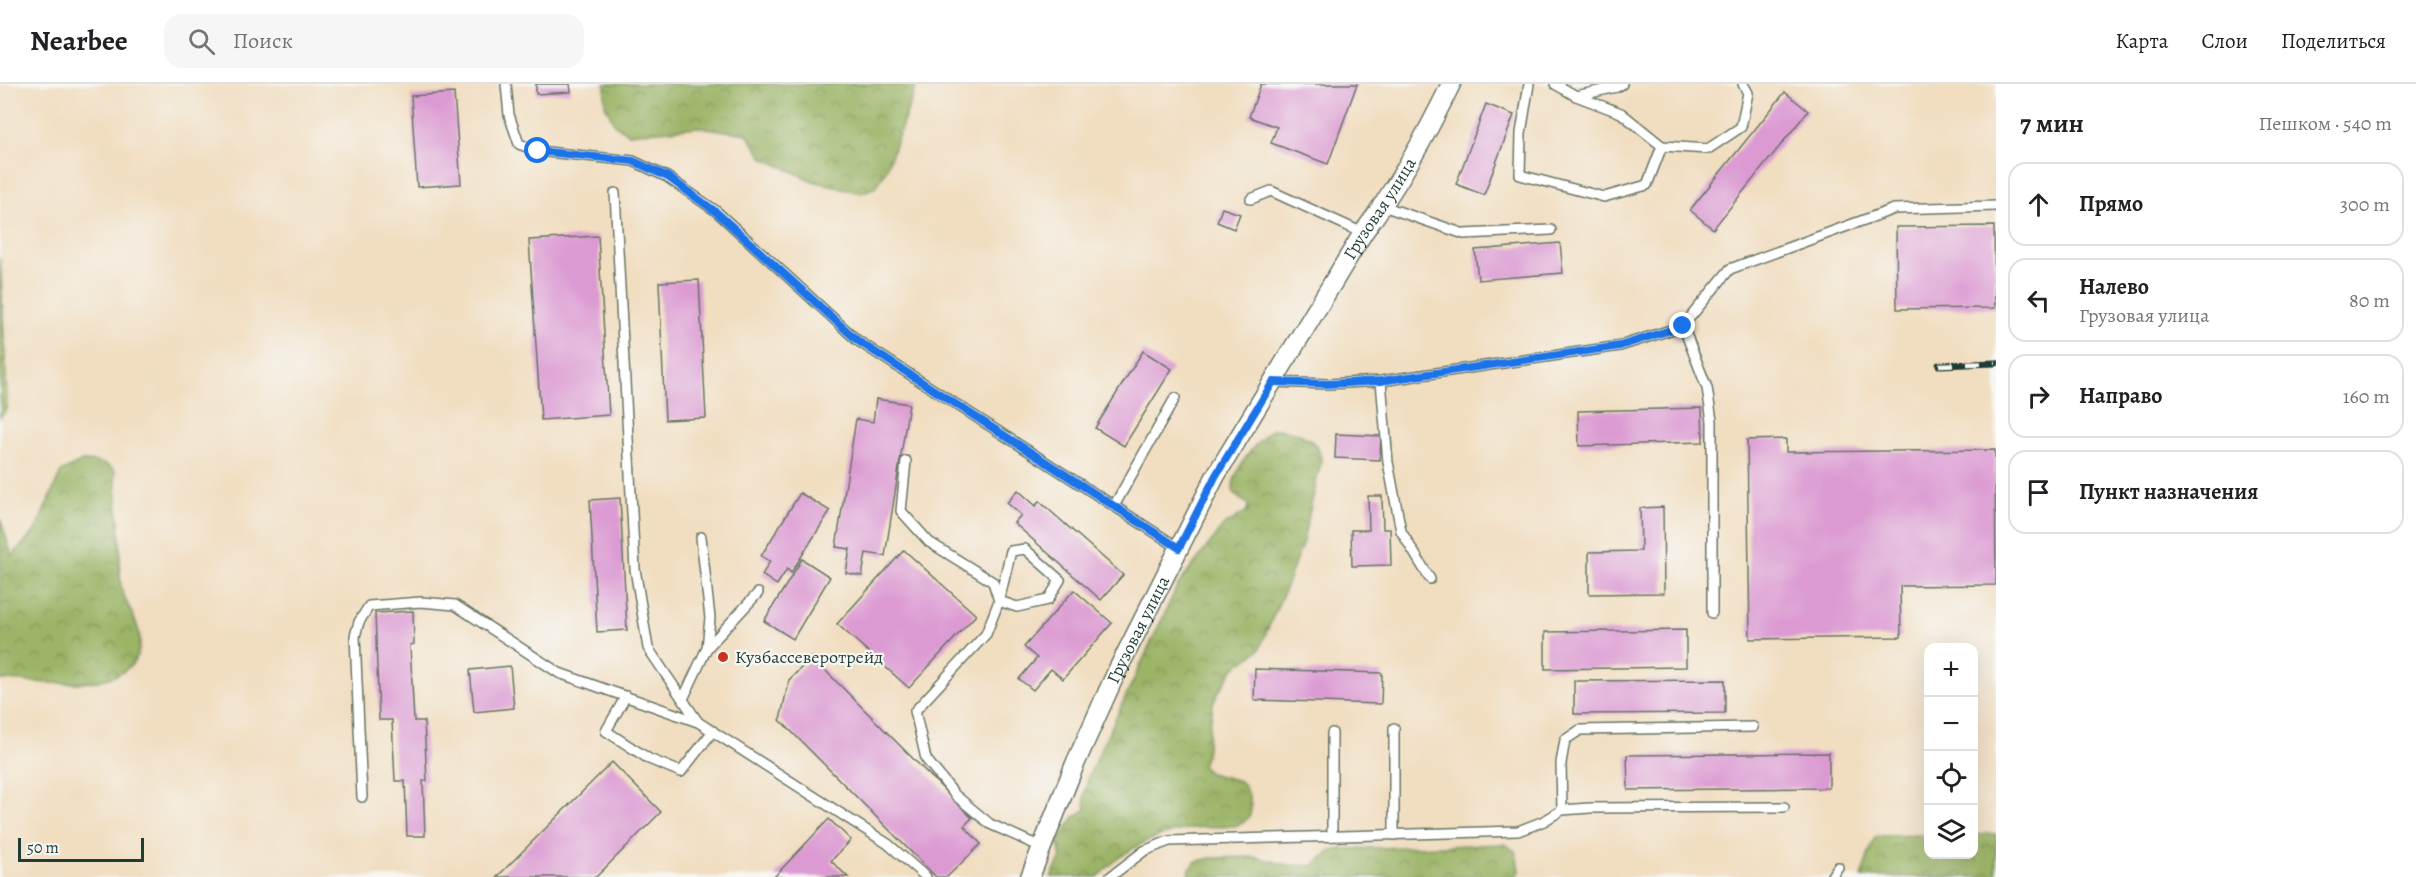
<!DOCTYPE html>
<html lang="ru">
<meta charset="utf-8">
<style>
body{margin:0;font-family:Alegreya,serif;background:#f6f6f6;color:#202124}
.controls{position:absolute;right:18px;bottom:18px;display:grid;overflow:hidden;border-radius:12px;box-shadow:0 6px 24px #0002}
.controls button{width:54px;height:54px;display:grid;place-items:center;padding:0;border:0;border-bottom:2px solid #e0e0e0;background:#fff;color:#202124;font:30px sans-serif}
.scale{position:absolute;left:18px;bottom:15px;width:126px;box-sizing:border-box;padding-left:6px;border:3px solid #1f3d34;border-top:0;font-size:16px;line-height:21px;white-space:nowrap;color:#1f3d34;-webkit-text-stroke:4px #f6f6f2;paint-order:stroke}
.stop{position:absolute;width:18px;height:18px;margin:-14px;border:4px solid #1a73e8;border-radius:50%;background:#fff}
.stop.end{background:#1a73e8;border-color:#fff;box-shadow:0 2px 6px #0008}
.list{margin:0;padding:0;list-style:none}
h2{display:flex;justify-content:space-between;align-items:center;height:78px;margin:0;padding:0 24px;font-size:26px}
h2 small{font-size:20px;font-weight:400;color:#757577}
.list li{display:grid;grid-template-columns:39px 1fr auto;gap:18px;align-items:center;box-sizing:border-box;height:84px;margin:0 12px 12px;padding:0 12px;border:2px solid #e0e0e0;border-radius:18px}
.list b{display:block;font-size:22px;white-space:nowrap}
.list p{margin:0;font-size:20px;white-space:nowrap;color:#757577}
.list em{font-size:20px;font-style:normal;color:#757577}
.icon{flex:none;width:33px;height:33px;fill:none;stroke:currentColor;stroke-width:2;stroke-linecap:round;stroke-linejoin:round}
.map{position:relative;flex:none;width:1996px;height:793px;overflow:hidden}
header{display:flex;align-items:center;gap:36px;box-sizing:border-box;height:84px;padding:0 30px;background:#fff;border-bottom:2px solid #e0e0e0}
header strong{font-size:28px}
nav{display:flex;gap:33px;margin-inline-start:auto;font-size:21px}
.search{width:420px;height:54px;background:#f6f6f6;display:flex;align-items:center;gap:15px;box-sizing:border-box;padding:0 21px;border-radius:18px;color:#757577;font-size:22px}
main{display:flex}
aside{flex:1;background:#fff}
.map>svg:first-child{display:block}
</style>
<header>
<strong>Nearbee</strong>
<div class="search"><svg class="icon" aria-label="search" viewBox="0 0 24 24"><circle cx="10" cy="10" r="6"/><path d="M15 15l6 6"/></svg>Поиск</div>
<nav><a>Карта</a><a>Слои</a><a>Поделиться</a></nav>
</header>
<main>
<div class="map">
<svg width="1996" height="793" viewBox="0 0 1996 793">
<defs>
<pattern id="forest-crowns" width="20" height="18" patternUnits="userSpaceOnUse" patternTransform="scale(1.5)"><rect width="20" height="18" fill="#9bb466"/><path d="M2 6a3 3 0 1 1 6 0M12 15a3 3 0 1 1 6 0" fill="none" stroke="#7e9455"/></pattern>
</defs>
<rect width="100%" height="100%" fill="#f6f6f2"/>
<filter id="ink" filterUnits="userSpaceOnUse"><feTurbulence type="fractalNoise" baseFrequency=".0167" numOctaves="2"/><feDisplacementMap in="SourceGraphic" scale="12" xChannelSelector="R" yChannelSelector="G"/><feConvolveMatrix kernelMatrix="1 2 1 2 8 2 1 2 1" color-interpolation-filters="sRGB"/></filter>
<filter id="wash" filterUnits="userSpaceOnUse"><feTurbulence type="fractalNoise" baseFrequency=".008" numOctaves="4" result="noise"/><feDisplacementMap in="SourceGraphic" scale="24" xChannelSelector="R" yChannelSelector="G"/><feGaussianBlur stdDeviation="1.35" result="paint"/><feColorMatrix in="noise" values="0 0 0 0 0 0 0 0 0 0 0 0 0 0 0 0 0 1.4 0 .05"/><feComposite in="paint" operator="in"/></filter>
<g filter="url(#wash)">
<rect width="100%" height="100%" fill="#f1ddbf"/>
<g fill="url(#forest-crowns)" stroke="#5d784d" stroke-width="1.5">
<path d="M605 0H917L886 86 876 103 861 109 813 97 763 74 747 50 699 43 629 50 615 41 605 21Z"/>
<path d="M0 174 7 313 6 326 0 333Z"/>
<path d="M1273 345C1293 345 1321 354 1321 378L1302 461 1285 505 1259 566 1233 585 1218 609 1213 620 1206 670 1202 681 1209 689 1240 697C1248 707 1258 728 1244 738 1233 745 1215 742 1203 743 1163 746 1125 763 1098 793H1051L1061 774 1058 759 1073 734 1086 725 1084 712 1089 691 1178 501 1223 442 1247 427 1248 420 1237 413 1233 406C1232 386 1257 356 1273 345Z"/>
<path d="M82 377C94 377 106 378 115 387 116 410 119 433 120 456 121 471 119 487 121 502 125 521 140 538 140 558 138 616 35 596 0 596V434L12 472 35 447 61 388Z"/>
<path d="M1974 750H1996V793H1861L1874 755 1880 752 1928 751V770H1974Z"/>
<path d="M1505 760 1516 768 1519 787 1516 793H1189L1190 784 1195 778 1211 774 1255 773 1288 781 1312 782 1331 767 1344 765Z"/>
</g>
<g id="blocks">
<g fill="#db9ad2">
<path d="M536 0H570L571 8 536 10Z"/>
<path d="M1261 0H1357L1328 80 1271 59 1277 43 1249 33Z"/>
<path d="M1785 8 1808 27 1713 145 1690 126Z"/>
<path d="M454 9 461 100 417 103 411 12Z"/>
<path d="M1486 20 1514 31 1484 111 1456 100Z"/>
<path d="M1222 124 1240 130 1234 145 1217 138Z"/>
<path d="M1994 142 1995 224 1897 225 1896 143Z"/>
<path d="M598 152 609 331 541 336 529 156Z"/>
<path d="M1560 159 1563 189 1478 196 1475 166Z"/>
<path d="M699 196 706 334 665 336 659 198Z"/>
<path d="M1143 267 1172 285 1124 362 1095 344Z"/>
<path d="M876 315 909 320 885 472 866 469 862 492 846 489 850 465 836 463 856 335 873 338Z"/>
<path d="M1702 324 1703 358 1579 362 1578 327Z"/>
<path d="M1336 350 1381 352 1380 376 1335 374Z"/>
<path d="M1786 355V368L1995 366 1996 501 1900 502 1901 553 1750 555 1747 356Z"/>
<path d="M1018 406 1036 422 1039 417 1123 491 1101 516 1014 439 1021 431 1007 419Z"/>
<path d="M800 409 830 427 791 489 787 485 777 501 762 491 770 477 761 472Z"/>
<path d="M1368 412H1382L1383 445H1390L1391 481 1352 482 1351 446H1369Z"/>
<path d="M620 414 627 546 597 548 590 416Z"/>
<path d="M1663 423 1664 509 1589 510V468L1641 467 1640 424Z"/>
<path d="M904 466 976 531 909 604 837 540Z"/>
<path d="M802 475 830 493 793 555 764 537Z"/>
<path d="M1074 506 1112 539 1063 595 1051 585 1033 606 1019 595 1037 574 1024 563Z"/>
<path d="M413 527 414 560 410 561 414 637H424L427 697H423L425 752H407L405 697H395L392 636H379L375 529Z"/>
<path d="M1686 546V583L1545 585V548Z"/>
<path d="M812 573 972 734 964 742 981 760 947 793H936L780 636 789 596Z"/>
<path d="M510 582 514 624 474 628 470 586Z"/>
<path d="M1255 585 1382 589 1381 620 1254 616Z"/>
<path d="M1725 596V629L1574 630V597Z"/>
<path d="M1829 669V704L1628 706 1627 671Z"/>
<path d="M612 678 661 728 596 793H497Z"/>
<path d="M829 735 851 756 831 777 848 793H774Z"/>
</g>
</g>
</g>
<g filter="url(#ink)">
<use href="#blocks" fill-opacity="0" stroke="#687565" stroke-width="1.5"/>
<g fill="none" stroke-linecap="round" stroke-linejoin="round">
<defs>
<g id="service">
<path d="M506 0 509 31 519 60 538 67 633 77 667 93 716 127 858 257 1179 464"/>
<path d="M1529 0 1521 49 1520 91 1604 113 1647 101 1662 62"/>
<path d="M1555 0 1576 12 1621 29 1662 62 1708 65 1741 43 1748 9 1743 0"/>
<path d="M1576 12 1617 3 1622 0"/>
<path d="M615 109 635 485 648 564 698 638"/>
<path d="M1251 115 1271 107 1363 149"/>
<path d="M1383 122 1464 150 1551 146"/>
<path d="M1683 242 1707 304 1712 337V529"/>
<path d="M1381 297 1388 378 1401 447 1430 495"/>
<path d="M1273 298 1328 300 1381 297 1620 262 1683 242 1730 185 1894 125 1996 122"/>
<path d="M906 377 901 427 929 458 993 498 999 517 986 550 915 627 926 675 955 711 990 740 1041 763"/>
<path d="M1114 422 1175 314"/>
<path d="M1025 465 1060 496 1048 516 1017 523 999 517 1011 467Z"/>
<path d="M707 564 758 509"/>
<path d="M626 612 606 647 649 675 681 688 713 647"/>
<path d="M683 615 707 564 710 534 701 453"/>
<path d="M1394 644V751"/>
<path d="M1332 649V752"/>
<path d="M362 713 355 552 359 538 369 522 421 518 455 521 559 589 698 638 888 760 926 793"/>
<path d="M1562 726 1561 679 1565 656 1580 646 1753 643"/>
<path d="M1110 793 1144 767 1169 757 1518 747 1544 737 1562 726 1590 724 1784 723"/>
<path d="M1831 793 1838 783"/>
</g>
<g id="minor">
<path id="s1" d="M1030 793 1075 680 1117 587 1216 391 1363 149C1397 103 1426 52 1451 0"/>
</g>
</defs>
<use href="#service" stroke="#687565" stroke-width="12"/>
<use href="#minor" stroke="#687565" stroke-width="21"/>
<use href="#service" stroke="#fff" stroke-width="9"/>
<use href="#minor" stroke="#fff" stroke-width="18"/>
<defs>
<path id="rail" d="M1939 281 1996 279"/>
</defs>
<use href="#rail" stroke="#1f3d34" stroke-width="7"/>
<use href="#rail" stroke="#f6f6f2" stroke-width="4.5" stroke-dasharray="14" stroke-linecap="butt"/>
</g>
</g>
<g fill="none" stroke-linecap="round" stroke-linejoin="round" filter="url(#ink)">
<path stroke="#1a73e8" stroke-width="8" d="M538 67 633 77 668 93 716 128 858 257 1179 464 1216 391 1273 298 1328 300 1381 297 1620 262 1683 242"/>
</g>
<circle fill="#c8321e" stroke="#f6f6f2" stroke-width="2" cx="723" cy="573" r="6"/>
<g text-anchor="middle" stroke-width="4.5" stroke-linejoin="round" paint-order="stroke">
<g font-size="18" fill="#1f3d34" stroke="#f6f6f2">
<text dy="6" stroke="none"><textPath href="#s1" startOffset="756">Грузовая улица</textPath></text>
<text dy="6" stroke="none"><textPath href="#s1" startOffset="270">Грузовая улица</textPath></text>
</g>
<g font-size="18" fill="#1f3d34" stroke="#f6f6f2" text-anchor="start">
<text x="735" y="579">Кузбассеверотрейд</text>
</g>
</g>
</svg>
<div class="controls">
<button>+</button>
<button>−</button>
<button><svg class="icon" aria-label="locate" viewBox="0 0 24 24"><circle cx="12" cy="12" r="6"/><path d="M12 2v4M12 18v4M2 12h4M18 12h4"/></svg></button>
<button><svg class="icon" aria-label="layers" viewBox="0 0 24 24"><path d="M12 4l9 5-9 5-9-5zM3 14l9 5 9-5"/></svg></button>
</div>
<div class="scale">50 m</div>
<div class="stop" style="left:538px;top:67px"></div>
<div class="stop end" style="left:1683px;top:242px"></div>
</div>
<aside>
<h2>7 мин<small>Пешком · 540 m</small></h2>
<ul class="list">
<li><svg class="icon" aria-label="ahead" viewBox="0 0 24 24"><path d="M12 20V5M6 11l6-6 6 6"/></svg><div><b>Прямо</b></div><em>300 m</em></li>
<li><svg class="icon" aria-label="left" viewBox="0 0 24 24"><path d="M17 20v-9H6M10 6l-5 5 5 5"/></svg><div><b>Налево</b><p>Грузовая улица</p></div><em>80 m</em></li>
<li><svg class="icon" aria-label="right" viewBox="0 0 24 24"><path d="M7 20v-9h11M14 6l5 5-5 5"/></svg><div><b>Направо</b></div><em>160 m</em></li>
<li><svg class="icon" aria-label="arrive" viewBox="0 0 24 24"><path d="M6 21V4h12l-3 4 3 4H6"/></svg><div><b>Пункт назначения</b></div></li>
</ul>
</aside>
</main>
